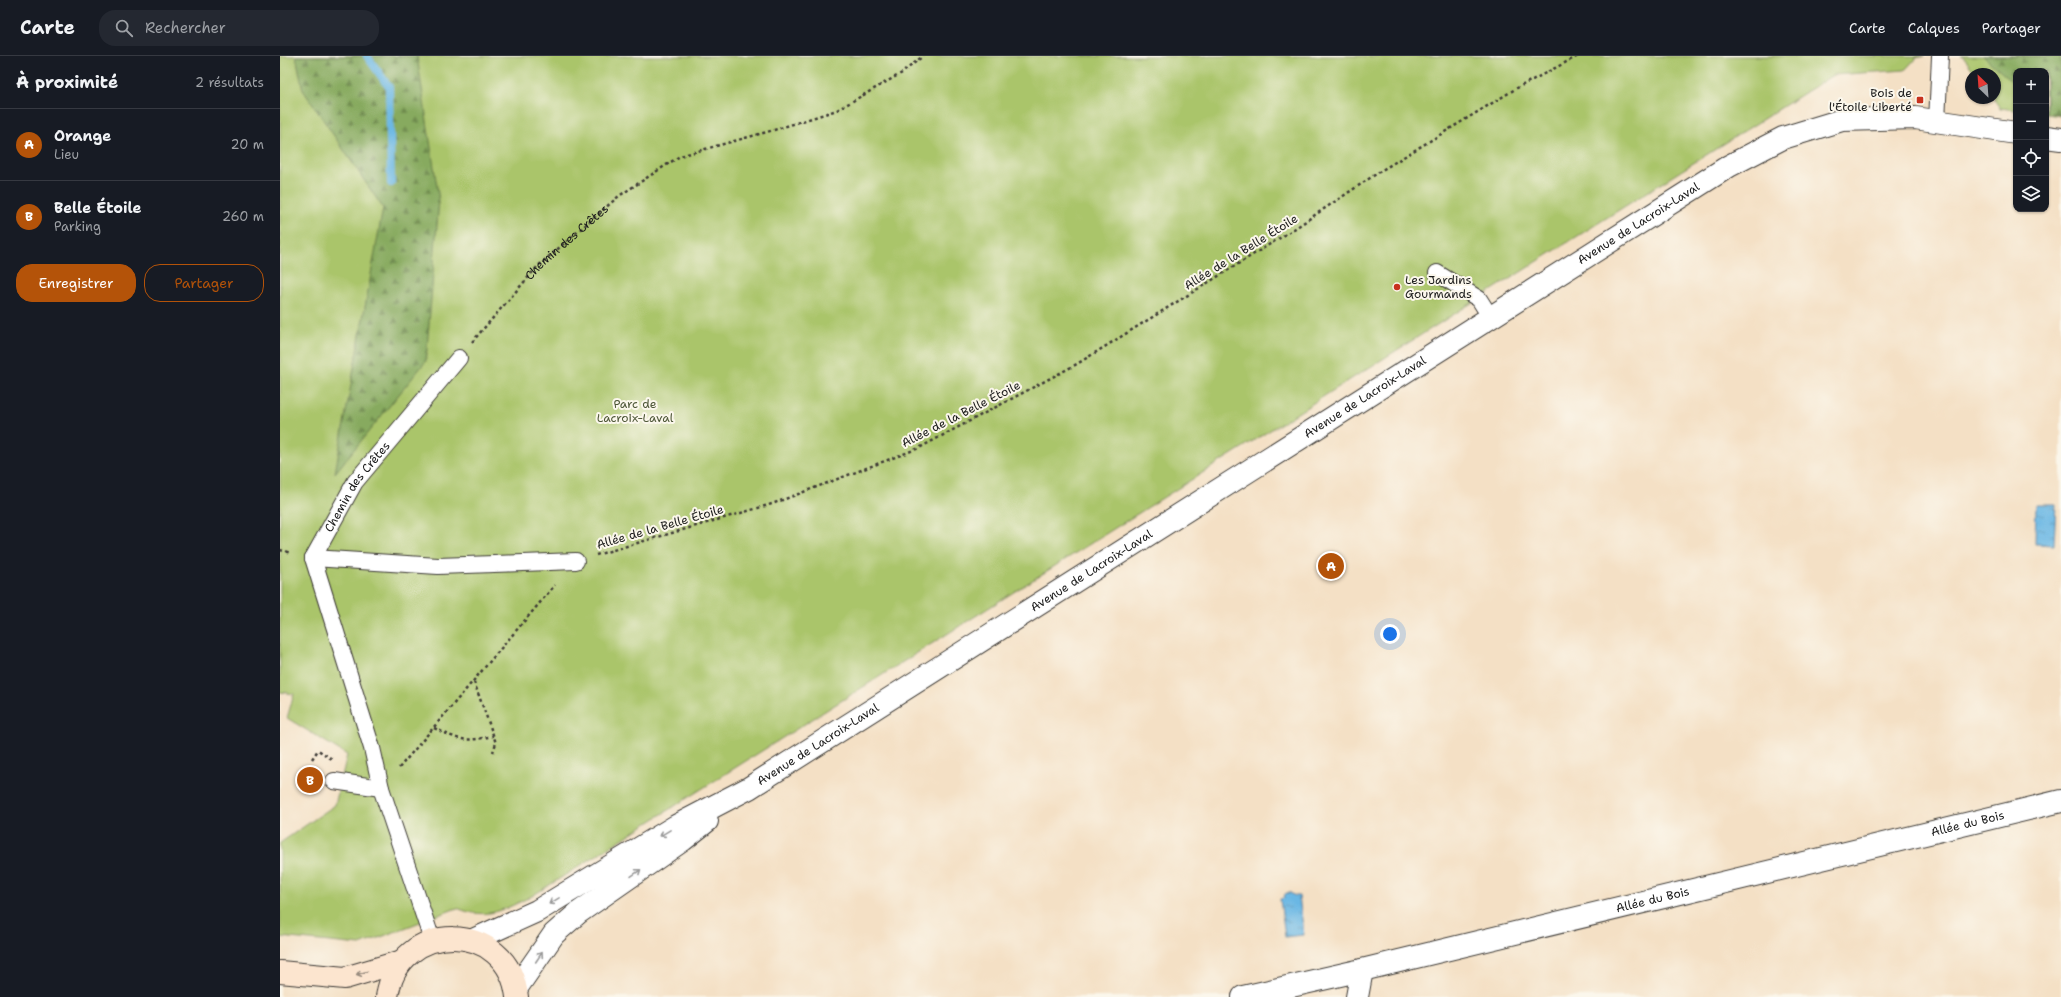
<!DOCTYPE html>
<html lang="fr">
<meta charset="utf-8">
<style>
body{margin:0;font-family:"Shantell Sans",sans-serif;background:#242831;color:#f1f3f6}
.controls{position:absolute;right:12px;top:12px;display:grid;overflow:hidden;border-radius:8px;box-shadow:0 1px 3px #0004}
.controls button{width:36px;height:36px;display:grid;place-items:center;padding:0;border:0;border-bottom:1px solid #363941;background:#171b24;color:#f1f3f6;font:20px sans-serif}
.compass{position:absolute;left:1685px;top:12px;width:36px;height:36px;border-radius:50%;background:#171b24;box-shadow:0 1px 3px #0004;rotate:335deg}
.you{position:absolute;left:1110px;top:578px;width:14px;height:14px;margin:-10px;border:3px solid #fff;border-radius:50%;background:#1a73e8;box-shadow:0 0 0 6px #1a73e833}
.badge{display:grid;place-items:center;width:26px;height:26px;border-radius:50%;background:#b45309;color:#fff;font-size:13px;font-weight:700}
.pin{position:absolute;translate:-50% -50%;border:2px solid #fff;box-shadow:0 1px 4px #0006}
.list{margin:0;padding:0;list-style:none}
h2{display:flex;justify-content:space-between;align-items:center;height:52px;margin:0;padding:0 16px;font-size:17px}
h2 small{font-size:13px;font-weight:400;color:#9ea1a6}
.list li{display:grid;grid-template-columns:26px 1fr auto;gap:12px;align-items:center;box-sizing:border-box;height:72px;padding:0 16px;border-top:1px solid #363941}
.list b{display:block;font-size:15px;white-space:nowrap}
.list p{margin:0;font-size:13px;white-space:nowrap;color:#9ea1a6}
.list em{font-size:13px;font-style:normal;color:#9ea1a6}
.actions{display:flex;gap:8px;padding:12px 16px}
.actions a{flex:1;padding:9px 0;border:1px solid #b45309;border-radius:16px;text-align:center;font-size:14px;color:#b45309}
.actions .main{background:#b45309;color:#fff}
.icon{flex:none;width:22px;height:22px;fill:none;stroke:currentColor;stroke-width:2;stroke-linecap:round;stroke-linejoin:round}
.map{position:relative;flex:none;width:1781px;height:941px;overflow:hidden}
header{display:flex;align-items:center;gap:24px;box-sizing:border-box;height:56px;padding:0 20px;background:#171b24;border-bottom:1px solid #363941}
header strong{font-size:19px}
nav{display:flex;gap:22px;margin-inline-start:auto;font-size:14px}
.search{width:280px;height:36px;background:#242831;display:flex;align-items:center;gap:10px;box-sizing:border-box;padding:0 14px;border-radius:16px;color:#9ea1a6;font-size:15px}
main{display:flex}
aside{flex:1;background:#171b24}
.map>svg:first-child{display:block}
</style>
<header>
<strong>Carte</strong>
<div class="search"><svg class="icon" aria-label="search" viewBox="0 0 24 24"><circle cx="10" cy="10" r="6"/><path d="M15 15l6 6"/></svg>Rechercher</div>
<nav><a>Carte</a><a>Calques</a><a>Partager</a></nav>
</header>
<main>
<aside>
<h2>À proximité<small>2 résultats</small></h2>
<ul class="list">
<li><span class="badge">A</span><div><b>Orange</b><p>Lieu</p></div><em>20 m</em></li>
<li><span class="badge">B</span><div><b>Belle Étoile</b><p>Parking</p></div><em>260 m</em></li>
</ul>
<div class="actions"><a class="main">Enregistrer</a><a>Partager</a></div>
</aside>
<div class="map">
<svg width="1781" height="941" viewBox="0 0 1781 941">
<defs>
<pattern id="forest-firs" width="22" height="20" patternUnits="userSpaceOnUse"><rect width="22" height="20" fill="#87aa5f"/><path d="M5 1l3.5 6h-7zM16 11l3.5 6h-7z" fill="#6e8a4e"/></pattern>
<pattern id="water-ripples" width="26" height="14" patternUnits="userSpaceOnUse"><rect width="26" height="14" fill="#6bb7e4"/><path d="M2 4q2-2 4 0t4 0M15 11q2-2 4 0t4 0" fill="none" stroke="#5794b8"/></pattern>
</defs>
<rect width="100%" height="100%" fill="#fbf7ec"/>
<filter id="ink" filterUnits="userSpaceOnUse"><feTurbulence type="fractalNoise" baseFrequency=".025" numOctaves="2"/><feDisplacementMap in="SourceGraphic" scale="8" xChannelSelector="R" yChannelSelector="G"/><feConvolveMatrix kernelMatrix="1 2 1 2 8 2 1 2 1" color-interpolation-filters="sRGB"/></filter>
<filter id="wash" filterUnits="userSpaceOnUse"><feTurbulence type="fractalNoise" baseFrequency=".012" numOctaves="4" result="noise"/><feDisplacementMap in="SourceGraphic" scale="16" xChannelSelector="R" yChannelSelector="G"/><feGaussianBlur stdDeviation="0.9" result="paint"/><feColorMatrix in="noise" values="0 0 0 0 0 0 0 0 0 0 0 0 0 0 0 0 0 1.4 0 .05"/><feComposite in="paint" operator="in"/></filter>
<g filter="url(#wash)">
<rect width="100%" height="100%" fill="#f4e0c5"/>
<g fill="#aac56b" stroke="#637044">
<path d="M0 0H1644L1636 2 1625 14 1553 19 252 840C225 853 207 865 177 852L80 889 0 881V787L55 749 67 699 7 662 14 638 0 636Z"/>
<path d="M1680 0H1781V60L1766 58V15H1736V54L1720 52 1713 42H1715V18H1696L1684 2Z"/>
</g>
<g fill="url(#forest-firs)" stroke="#52633e">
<path d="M16 0H137L159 144 146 305 55 417 103 152 23 34Z"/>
<path d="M1703 0H1781V59L1766 56V15H1736V29Z"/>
</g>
<g fill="url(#water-ripples)" stroke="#446a80">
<path d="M1756 448H1776L1774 489 1755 488Z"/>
<path d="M1009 836 1015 840H1019L1024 879 1005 881 1000 843 1004 842 1005 838Z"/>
</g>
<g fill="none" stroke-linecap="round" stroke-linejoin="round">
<path stroke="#6bb7e4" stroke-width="8" d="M87 0 109 31 111 127"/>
</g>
</g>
<g filter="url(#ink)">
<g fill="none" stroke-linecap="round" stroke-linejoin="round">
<defs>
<g id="service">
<path d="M1657 66 1660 0"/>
<path d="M1157 217 1199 243 1211 262"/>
<path d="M33 502 92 692 101 732 152 884"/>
<path d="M33 502 158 510 296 505"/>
<path id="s2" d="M33 502 75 426 179 302"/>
<path d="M54 725 101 732"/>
</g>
<g id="minor">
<path id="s3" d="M963 941 1082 914 1781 745"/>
<path d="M1077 941 1082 914"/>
</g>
<g id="tertiary">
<path d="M1766 81 1781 83"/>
<path id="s4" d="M193 884 257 855 396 770 469 732 1449 110 1503 82 1562 64 1635 62 1736 77"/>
<path d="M236 933 274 878 298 857 403 784 427 765"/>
</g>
<g id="secondary">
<path d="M0 916 65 922 119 906"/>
<path d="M107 941C118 862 229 863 237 941"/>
</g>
</defs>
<use href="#service" stroke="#3c3935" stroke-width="18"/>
<use href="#minor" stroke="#3c3935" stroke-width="24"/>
<use href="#tertiary" stroke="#3c3935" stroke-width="24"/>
<use href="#secondary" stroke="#3c3935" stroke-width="24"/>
<g stroke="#3c3935" stroke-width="2.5" stroke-dasharray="3 3" stroke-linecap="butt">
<path id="s1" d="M192 286 258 210 339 140 400 100 494 74 557 54 622 17 643 0"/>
<path d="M0 494 11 497"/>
<path d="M316 499 492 448 639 392 797 308 1011 175 1102 114 1237 32 1298 0"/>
<path d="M194 626 216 687 213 696"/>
<path d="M154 672C181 685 183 686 213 680"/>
<path d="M32 703 38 694 52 703"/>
<path d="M119 712 275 529"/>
</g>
<use href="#service" stroke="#fff" stroke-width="16"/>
<use href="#minor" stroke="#fff" stroke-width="22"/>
<use href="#tertiary" stroke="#fff" stroke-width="22"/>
<use href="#secondary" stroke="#fce5cf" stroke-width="22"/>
</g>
<defs><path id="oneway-shaft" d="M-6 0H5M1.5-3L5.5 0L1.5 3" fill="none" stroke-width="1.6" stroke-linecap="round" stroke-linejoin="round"/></defs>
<g stroke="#999">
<use href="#oneway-shaft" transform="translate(385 777) rotate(149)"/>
<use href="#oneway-shaft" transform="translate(356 817) rotate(-35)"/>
<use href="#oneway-shaft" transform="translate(274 845) rotate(149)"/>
<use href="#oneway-shaft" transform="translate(259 901) rotate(-56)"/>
</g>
<use stroke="#978b7e" href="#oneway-shaft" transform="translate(82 917) rotate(164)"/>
</g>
<g fill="#c8321e" stroke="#fbf7ec" stroke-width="1.5">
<rect x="1636" y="40" width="8" height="8" rx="2"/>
<circle cx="1117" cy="231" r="4"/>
</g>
<g text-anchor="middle" stroke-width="4" stroke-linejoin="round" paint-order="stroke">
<g font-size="12" fill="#1c1c1c" stroke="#fbf7ec" text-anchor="end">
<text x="1632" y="41">Bois de<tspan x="1632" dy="14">l'Étoile Liberté</tspan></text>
<text x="1125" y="228" text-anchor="start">Les Jardins<tspan x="1125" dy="14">Gourmands</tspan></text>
</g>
<g font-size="12" fill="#1c1c1c" stroke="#fbf7ec">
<text dy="4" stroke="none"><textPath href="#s4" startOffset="1369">Avenue de Lacroix-Laval</textPath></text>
<text dy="4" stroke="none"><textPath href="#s1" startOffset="138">Chemin des Crêtes</textPath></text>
<text transform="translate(961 196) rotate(-32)" y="4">Allée de la Belle Étoile</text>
<text dy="4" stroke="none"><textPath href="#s4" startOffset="1045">Avenue de Lacroix-Laval</textPath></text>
<text transform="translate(681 358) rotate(-27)" y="4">Allée de la Belle Étoile</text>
<text dy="4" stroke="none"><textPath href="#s2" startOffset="84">Chemin des Crêtes</textPath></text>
<text transform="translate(380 471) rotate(-16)" y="4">Allée de la Belle Étoile</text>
<text dy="4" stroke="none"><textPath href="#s4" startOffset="721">Avenue de Lacroix-Laval</textPath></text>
<text dy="4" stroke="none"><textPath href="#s4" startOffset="397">Avenue de Lacroix-Laval</textPath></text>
<text dy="4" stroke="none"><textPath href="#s3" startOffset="745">Allée du Bois</textPath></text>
<text dy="4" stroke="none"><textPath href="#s3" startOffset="421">Allée du Bois</textPath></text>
</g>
<g font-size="12" fill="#4e5738" stroke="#fbf7ec">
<text x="355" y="352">Parc de<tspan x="355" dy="14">Lacroix-Laval</tspan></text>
</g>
</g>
</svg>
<div class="controls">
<button>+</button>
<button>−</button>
<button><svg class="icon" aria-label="locate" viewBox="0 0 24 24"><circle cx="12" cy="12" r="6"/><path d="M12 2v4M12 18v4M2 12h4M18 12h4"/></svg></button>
<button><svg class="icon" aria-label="layers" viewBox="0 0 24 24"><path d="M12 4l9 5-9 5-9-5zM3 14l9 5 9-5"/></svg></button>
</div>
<svg class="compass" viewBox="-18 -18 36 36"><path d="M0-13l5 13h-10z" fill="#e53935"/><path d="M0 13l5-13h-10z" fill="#9ea1a6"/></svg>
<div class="you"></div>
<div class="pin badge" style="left:1051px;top:510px">A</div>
<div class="pin badge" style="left:30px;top:724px">B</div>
</div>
</main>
